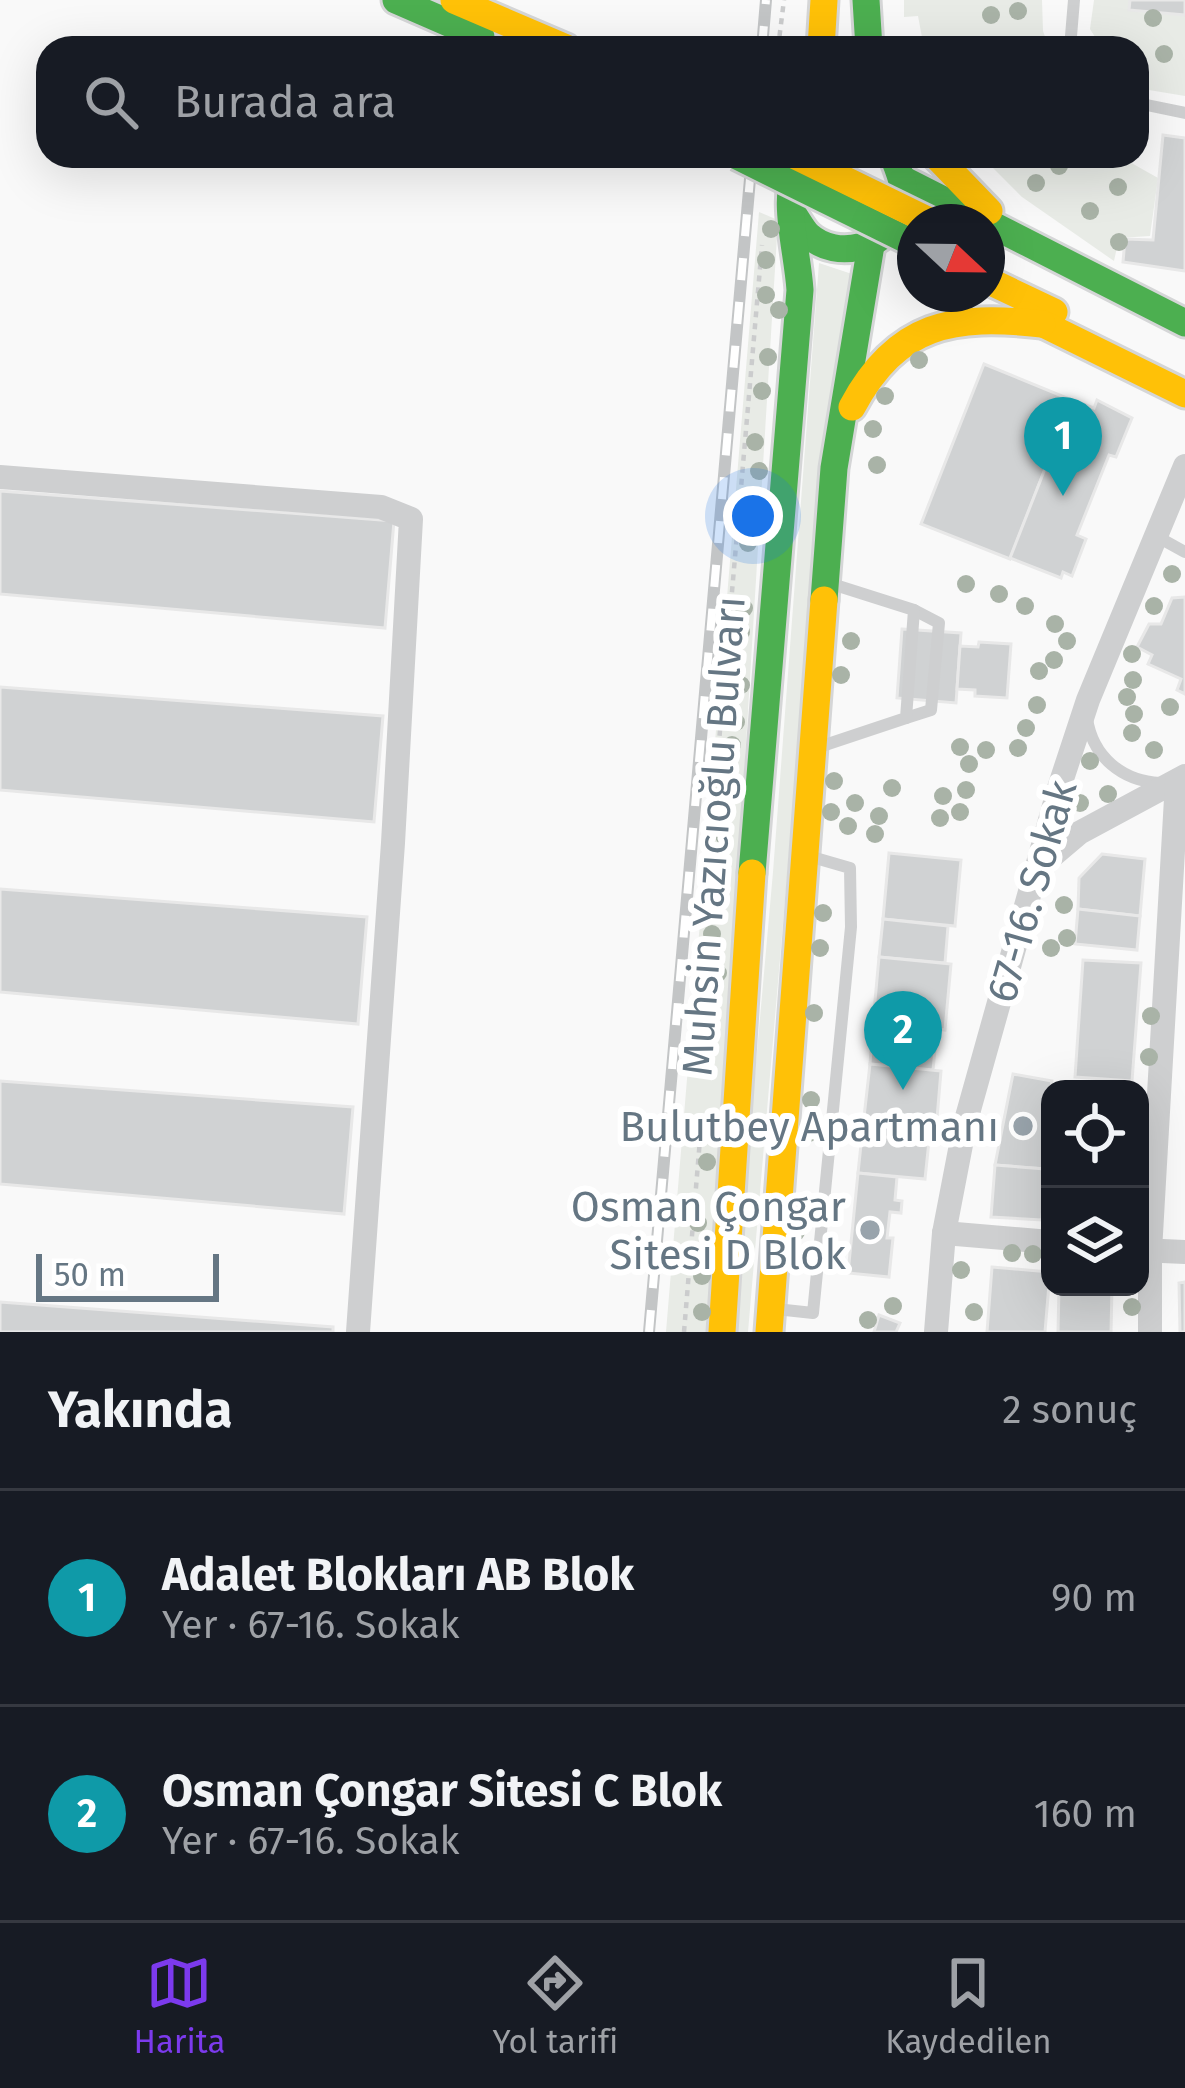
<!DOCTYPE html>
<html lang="tr">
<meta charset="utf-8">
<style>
body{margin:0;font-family:"Fira Sans",sans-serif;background:#242831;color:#f1f3f6}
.controls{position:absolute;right:36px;bottom:36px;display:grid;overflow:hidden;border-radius:24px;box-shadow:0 12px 48px #0002}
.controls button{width:108px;height:108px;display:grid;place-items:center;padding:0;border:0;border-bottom:3px solid #363941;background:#171b24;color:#f1f3f6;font:60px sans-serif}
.compass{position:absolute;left:897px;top:204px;width:108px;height:108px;border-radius:50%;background:#171b24;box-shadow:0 12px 48px #0002;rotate:112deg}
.scale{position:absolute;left:36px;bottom:30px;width:183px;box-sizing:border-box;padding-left:12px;border:6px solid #657683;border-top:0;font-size:33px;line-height:42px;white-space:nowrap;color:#657683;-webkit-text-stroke:9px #fff;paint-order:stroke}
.you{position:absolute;left:753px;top:516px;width:42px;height:42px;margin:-30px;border:9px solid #fff;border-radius:50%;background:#1a73e8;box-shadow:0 0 0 18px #1a73e833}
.badge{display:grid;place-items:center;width:78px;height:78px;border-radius:50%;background:#7c3aed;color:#fff;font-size:39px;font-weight:700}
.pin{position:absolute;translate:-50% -99px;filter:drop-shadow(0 3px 6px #0008)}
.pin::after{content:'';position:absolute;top:63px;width:42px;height:36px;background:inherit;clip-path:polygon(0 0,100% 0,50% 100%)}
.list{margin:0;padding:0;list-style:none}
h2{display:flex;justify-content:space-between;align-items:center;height:156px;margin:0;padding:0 48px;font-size:51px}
h2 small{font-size:39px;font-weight:400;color:#9ea1a6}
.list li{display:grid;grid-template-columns:78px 1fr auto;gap:36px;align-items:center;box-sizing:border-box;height:216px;padding:0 48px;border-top:3px solid #363941}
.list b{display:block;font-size:45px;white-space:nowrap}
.list p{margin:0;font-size:39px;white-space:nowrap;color:#9ea1a6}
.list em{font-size:39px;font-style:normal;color:#9ea1a6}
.icon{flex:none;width:66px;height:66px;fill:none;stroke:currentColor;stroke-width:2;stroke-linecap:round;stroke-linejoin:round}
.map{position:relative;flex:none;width:1185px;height:1332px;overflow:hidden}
.search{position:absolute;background:#171b24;box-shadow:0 12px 48px #0002;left:36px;right:36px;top:36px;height:132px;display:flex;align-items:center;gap:30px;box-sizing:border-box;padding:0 42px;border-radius:36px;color:#9ea1a6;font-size:45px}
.sheet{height:588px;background:#171b24}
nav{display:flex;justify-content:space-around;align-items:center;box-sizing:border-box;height:168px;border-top:3px solid #363941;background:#171b24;font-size:33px;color:#9ea1a6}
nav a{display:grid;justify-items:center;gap:6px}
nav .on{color:#7c3aed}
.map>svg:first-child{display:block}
</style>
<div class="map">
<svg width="1185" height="1332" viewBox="0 0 1185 1332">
<rect width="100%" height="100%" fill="#f9f9f9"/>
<g fill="#e8ebe6">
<path d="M904 0H1042L1043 31 1049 48H924L918 16 904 17Z"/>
<path d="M1094 0H1130V10L1185 15V96L1137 88V48H1102L1090 29Z"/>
<path d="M981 156H1119L1158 178 1150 236 1119 238 1114 261 1022 197Z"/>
<path d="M759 212 778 220 710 1332H666Z"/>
<path d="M819 263 861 277 789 854 748 1332H732L773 872Z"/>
</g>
<g fill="#d0d2d3" stroke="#e8e8e8" stroke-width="3">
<path d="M1130 0H1185V15L1129 10Z"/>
<path d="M1163 135 1185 138V271L1123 262 1125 239 1153 240Z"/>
<path d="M984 364 1072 400 1010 559 921 524Z"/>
<path d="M1072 400 1094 408 1097 400 1132 418 1116 457 1109 455 1077 535 1086 539 1072 576 1063 572 1061 578 1010 558Z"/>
<path d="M0 491 394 521 385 628 0 594Z"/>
<path d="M1185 597V694L1177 690 1181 679 1148 664 1152 655 1137 647 1149 624H1161L1172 598Z"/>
<path d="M902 629 961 633 956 703 897 698Z"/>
<path d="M979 642 1011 644 1007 698 975 696V690L957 689 960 646 978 647Z"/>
<path d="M0 687 383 716 374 822 0 790Z"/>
<path d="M889 853 961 860 955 926 883 919Z"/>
<path d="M1102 854 1145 859 1140 916 1078 909 1079 878Z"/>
<path d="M0 889 367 917 358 1024 0 992Z"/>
<path d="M1078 909 1140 916 1137 950 1075 944Z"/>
<path d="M883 919 948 926 945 963 879 957Z"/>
<path d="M879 957 951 964 945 1030 873 1023Z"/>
<path d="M1083 960 1141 963 1132 1081 1075 1077Z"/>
<path d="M873 1023 937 1029 933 1070 870 1064Z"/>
<path d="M870 1064 941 1071 935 1142 862 1135Z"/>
<path d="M1013 1074 1052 1081 1045 1131V1169L995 1165Z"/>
<path d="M0 1081 353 1107 344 1214 0 1184Z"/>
<path d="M862 1135 929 1141 925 1179 858 1173Z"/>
<path d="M995 1165 1045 1169 1042 1220 991 1217Z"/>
<path d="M858 1173 897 1177 895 1200 902 1201 901 1213 890 1212 887 1238H893L889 1277 848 1273Z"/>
<path d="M992 1267 1050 1272 1045 1332H987Z"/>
<path d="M1185 1282V1332H1180L1179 1283Z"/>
<path d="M1059 1287H1112L1111 1332H1058Z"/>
<path d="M0 1302 333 1327V1332H0Z"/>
<path d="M879 1315 900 1323 896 1332H874Z"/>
</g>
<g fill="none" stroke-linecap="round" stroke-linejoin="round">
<defs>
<g id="fast">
<path d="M396 0 481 37"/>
<path d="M866 0 869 48"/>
<path d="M904 180 1185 323"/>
<path d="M792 212C797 219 802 229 808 235 838 262 888 247 901 210 908 191 900 174 893 156"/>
<path d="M824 600 834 468 871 245"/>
<path d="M752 873 800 290C797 246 781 202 798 159"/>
</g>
<g id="slow">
<path d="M454 0 566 48"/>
<path d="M821 48 824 0"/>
<path d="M936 156 989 211"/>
<path d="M987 280 1054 312"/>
<path d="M1025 315 1185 394"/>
<path d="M852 407C897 323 953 314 1042 324"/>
<path d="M722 1332 752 873"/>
<path d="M769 1332 824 600"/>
</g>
</defs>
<use href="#fast" stroke="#d5d6d7" stroke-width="33"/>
<use href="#slow" stroke="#d5d6d7" stroke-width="33"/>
<g stroke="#cbcccd" stroke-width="4.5" stroke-dasharray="6 6" stroke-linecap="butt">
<path d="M778 48 784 0"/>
<path d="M729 770 719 742 762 245"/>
<path d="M684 1332 702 1115"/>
</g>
<g stroke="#cecfd0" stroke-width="12">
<path d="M1070 48 1074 0"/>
<path d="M1137 103 1185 113"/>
<path d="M1156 536 1185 552"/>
<path d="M906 718 931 710 939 623 914 610"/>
<path d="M1087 719C1093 757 1122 781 1160 783"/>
<path d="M819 747 906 718 914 610 832 584"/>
<path d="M776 1309 813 1313 851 927 850 868 812 857"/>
</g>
<g stroke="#cecfd0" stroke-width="24">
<path d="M0 477 381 507 411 519 393 843 358 1332"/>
<path d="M1040 866 1079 833 1185 776"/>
<path d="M944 1233 1050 1242"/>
<path d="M1140 1250 1185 1252"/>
<path d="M936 1332 944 1233 965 1124 1059 788 1088 700 1185 466"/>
<path d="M1150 1332V1251L1177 781"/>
</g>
<use href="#fast" stroke="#4caf50" stroke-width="27"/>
<use href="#slow" stroke="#ffc107" stroke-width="27"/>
<defs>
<g id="rail">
<path d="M762 48 766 0"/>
<path d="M649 1332 752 156"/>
</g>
</defs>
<use href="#rail" stroke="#c3c5c6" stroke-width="12"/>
<use href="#rail" stroke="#fff" stroke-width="8" stroke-dasharray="22" stroke-linecap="butt"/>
<defs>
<path id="fast-bridge" d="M737 156 915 244"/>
<path id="slow-bridge" d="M796 156 931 222"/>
</defs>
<use href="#fast-bridge" stroke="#d5d6d7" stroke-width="33" stroke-linecap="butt"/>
<use href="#slow-bridge" stroke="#d5d6d7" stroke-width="33" stroke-linecap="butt"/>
<use href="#fast-bridge" stroke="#4caf50" stroke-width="27"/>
<use href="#slow-bridge" stroke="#ffc107" stroke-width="27"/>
</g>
<g fill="#a9b3a7">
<circle cx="1018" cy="11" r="9"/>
<circle cx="991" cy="15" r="9"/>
<circle cx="1153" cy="18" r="9"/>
<circle cx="1164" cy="54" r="9"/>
<circle cx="1059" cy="166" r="9"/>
<circle cx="1036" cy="183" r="9"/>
<circle cx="1118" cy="187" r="9"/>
<circle cx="1090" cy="211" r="9"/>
<circle cx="771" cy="229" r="9"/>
<circle cx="1119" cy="242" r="9"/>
<circle cx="766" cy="260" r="9"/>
<circle cx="766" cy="295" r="9"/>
<circle cx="779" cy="310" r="9"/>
<circle cx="768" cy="357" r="9"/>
<circle cx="919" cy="360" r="9"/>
<circle cx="762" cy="391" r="9"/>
<circle cx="885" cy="396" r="9"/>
<circle cx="873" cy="429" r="9"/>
<circle cx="755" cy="442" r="9"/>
<circle cx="877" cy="465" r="9"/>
<circle cx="759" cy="471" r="9"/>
<circle cx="748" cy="543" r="9"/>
<circle cx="1172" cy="574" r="9"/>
<circle cx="966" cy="584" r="9"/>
<circle cx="999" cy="594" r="9"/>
<circle cx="1025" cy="606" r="9"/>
<circle cx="1154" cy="606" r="9"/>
<circle cx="744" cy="608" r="9"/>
<circle cx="1055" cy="624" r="9"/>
<circle cx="741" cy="632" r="9"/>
<circle cx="851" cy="641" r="9"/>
<circle cx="1067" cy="641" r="9"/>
<circle cx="1132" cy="654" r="9"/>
<circle cx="1054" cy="660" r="9"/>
<circle cx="1039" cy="671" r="9"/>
<circle cx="841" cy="675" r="9"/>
<circle cx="1133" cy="680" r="9"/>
<circle cx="741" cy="685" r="9"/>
<circle cx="1127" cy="697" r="9"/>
<circle cx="1037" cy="705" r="9"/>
<circle cx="1170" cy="707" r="9"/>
<circle cx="1134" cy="714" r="9"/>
<circle cx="736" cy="722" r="9"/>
<circle cx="1026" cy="728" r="9"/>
<circle cx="1132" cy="733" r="9"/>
<circle cx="732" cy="745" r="9"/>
<circle cx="960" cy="747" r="9"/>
<circle cx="1018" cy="748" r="9"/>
<circle cx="986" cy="750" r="9"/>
<circle cx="1154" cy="750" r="9"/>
<circle cx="1090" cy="761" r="9"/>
<circle cx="969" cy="764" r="9"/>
<circle cx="725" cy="775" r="9"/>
<circle cx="834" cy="781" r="9"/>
<circle cx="892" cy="788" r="9"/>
<circle cx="966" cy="790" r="9"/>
<circle cx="1108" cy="794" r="9"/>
<circle cx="943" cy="796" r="9"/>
<circle cx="855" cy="803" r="9"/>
<circle cx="1080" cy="803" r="9"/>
<circle cx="831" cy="812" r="9"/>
<circle cx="960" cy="812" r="9"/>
<circle cx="879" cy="816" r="9"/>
<circle cx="940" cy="818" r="9"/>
<circle cx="848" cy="826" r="9"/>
<circle cx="875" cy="834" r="9"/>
<circle cx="724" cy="836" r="9"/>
<circle cx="720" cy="869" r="9"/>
<circle cx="717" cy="893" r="9"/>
<circle cx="1064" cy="905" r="9"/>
<circle cx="823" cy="913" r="9"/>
<circle cx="712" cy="934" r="9"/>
<circle cx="1067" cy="938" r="9"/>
<circle cx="820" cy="948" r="9"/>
<circle cx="1051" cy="948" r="9"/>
<circle cx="718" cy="973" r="9"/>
<circle cx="708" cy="1005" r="9"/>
<circle cx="814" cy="1013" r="9"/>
<circle cx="1151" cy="1016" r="9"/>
<circle cx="705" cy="1030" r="9"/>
<circle cx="1149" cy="1057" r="9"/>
<circle cx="703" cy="1063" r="9"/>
<circle cx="811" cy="1100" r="9"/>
<circle cx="809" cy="1133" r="9"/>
<circle cx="707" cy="1162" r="9"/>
<circle cx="698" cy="1223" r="9"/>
<circle cx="796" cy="1232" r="9"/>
<circle cx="1012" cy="1253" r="9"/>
<circle cx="1033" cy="1254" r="9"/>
<circle cx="961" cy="1270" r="9"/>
<circle cx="702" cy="1276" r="9"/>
<circle cx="893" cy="1306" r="9"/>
<circle cx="1132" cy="1307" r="9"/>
<circle cx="702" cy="1312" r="9"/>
<circle cx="974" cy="1312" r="9"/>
<circle cx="868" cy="1320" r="9"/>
</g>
<g fill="#99a4ac" stroke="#fff" stroke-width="4.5">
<circle cx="1023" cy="1126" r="12"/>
<circle cx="870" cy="1230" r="12"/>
</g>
<g text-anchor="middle" stroke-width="12" stroke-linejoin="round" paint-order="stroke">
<g font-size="42" fill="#657683" stroke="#fff">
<text transform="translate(713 836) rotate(-86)" y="15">Muhsin Yazıcıoğlu Bulvarı</text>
<text transform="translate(1031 891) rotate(-74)" y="15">67-16. Sokak</text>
</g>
<g font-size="42" fill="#657683" stroke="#fff" text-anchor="end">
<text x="999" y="1141">Bulutbey Apartmanı</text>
<text x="846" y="1221">Osman Çongar<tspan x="846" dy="48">Sitesi D Blok</tspan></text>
</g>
</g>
</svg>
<div class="controls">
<button><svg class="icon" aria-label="locate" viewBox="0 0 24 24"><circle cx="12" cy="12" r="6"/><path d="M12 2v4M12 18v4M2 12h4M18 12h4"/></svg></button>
<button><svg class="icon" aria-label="layers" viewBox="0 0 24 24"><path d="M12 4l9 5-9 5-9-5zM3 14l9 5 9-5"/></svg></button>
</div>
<svg class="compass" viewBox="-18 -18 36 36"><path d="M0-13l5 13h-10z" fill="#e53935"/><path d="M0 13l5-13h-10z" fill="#9ea1a6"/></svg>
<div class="scale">50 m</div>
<div class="you"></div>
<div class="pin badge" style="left:1063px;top:496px;background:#0f9aa8">1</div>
<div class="pin badge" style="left:903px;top:1090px;background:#0f9aa8">2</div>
<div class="search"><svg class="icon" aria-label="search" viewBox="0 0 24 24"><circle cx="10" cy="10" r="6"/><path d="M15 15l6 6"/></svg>Burada ara</div>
</div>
<section class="sheet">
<h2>Yakında<small>2 sonuç</small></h2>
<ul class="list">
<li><span class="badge" style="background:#0f9aa8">1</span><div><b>Adalet Blokları AB Blok</b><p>Yer · 67-16. Sokak</p></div><em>90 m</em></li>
<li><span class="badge" style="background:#0f9aa8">2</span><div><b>Osman Çongar Sitesi C Blok</b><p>Yer · 67-16. Sokak</p></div><em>160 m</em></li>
</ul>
</section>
<nav>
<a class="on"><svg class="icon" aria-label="map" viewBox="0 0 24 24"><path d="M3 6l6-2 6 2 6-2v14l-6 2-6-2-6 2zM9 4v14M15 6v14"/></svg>Harita</a>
<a><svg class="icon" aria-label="directions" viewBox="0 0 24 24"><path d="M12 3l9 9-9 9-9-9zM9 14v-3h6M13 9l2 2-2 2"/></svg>Yol tarifi</a>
<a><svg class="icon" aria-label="saved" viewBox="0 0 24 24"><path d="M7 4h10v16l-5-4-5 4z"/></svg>Kaydedilen</a>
</nav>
